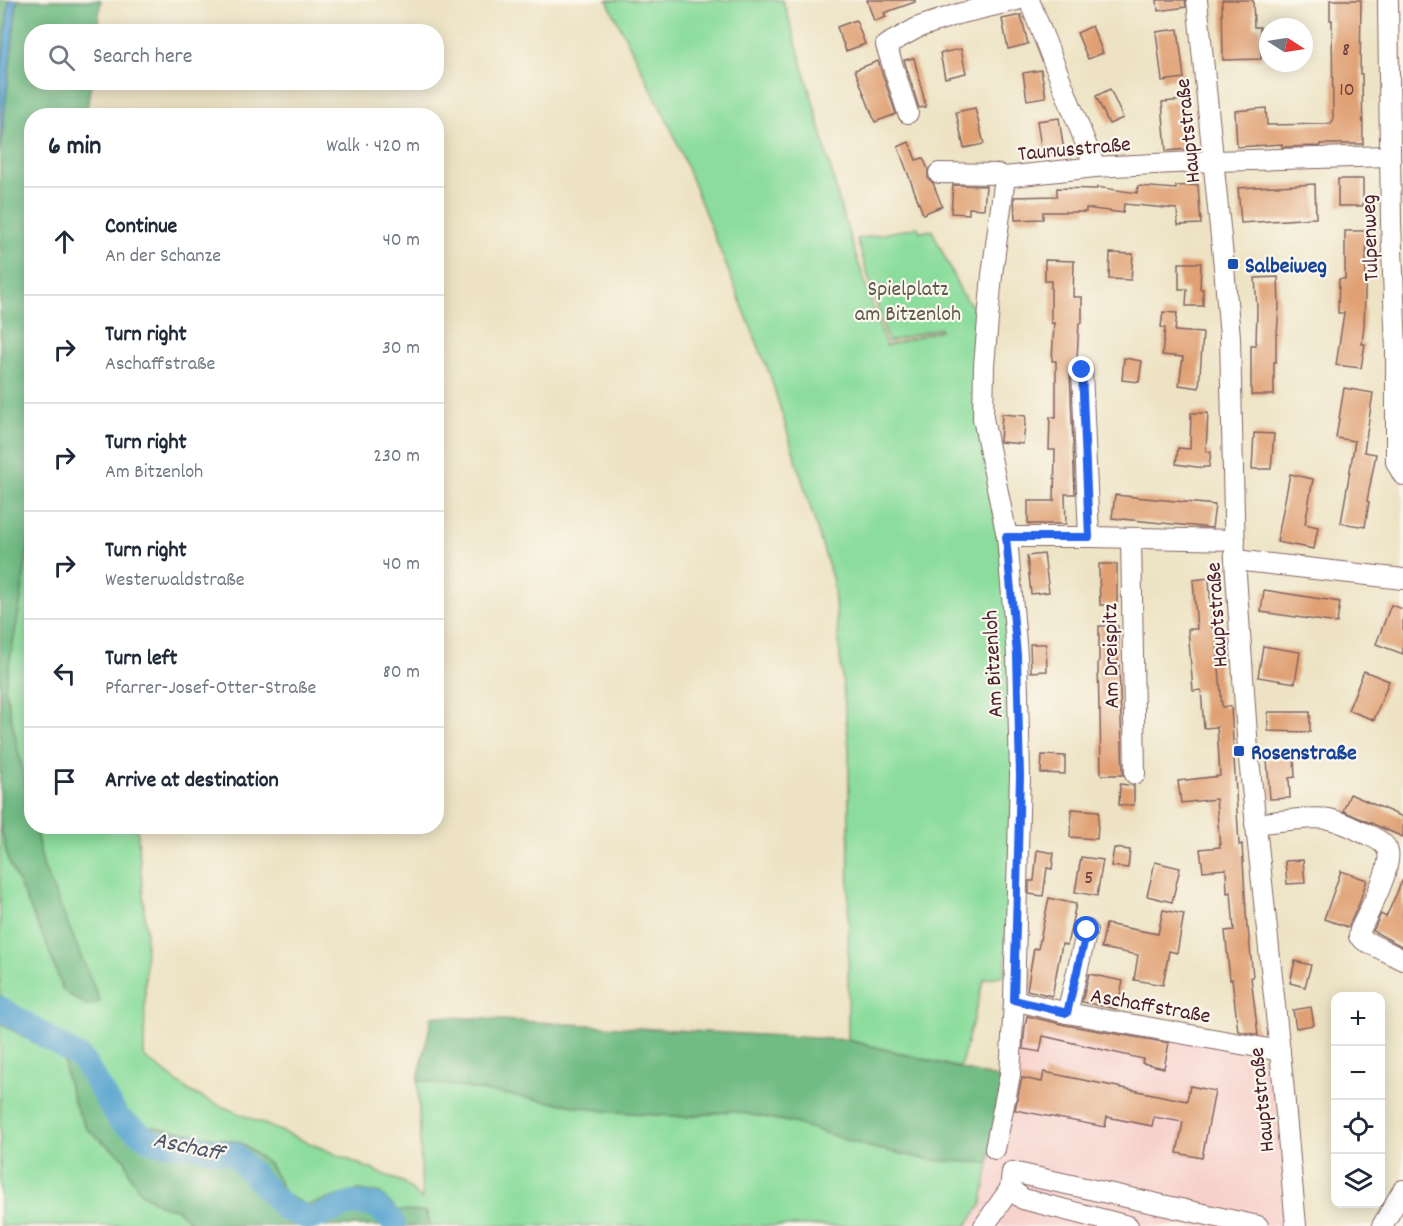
<!DOCTYPE html>
<meta charset="utf-8">
<style>
body{margin:0;font-family:Dekko,sans-serif;background:#f2f2f3;color:#1f2937}
.controls{position:absolute;right:18px;bottom:18px;display:grid;overflow:hidden;border-radius:12px;box-shadow:0 3px 15px #0003}
.controls button{width:54px;height:54px;display:grid;place-items:center;padding:0;border:0;border-bottom:2px solid #e0e1e3;background:#fff;color:#1f2937;font:30px sans-serif}
.compass{position:absolute;left:1259px;top:18px;width:54px;height:54px;border-radius:50%;background:#fff;box-shadow:0 3px 15px #0003;rotate:102deg}
.stop{position:absolute;width:18px;height:18px;margin:-14px;border:4px solid #2563eb;border-radius:50%;background:#fff}
.stop.end{background:#2563eb;border-color:#fff;box-shadow:0 2px 6px #0008}
.list{margin:0;padding:0;list-style:none}
h2{display:flex;justify-content:space-between;align-items:center;height:78px;margin:0;padding:0 24px;font-size:26px}
h2 small{font-size:20px;font-weight:400;color:#747a83}
.list li{display:grid;grid-template-columns:39px 1fr auto;gap:18px;align-items:center;box-sizing:border-box;height:108px;padding:0 24px;border-top:2px solid #e0e1e3}
.list b{display:block;font-size:22px;white-space:nowrap}
.list p{margin:0;font-size:20px;white-space:nowrap;color:#747a83}
.list em{font-size:20px;font-style:normal;color:#747a83}
.icon{flex:none;width:33px;height:33px;fill:none;stroke:currentColor;stroke-width:2;stroke-linecap:round;stroke-linejoin:round}
.map{position:relative;flex:none;width:1403px;height:1226px;overflow:hidden}
.search{position:absolute;background:#fff;box-shadow:0 3px 15px #0003;left:24px;top:24px;width:420px;height:66px;display:flex;align-items:center;gap:15px;box-sizing:border-box;padding:0 21px;border-radius:24px;color:#747a83;font-size:22px}
.panel{position:absolute;background:#fff;box-shadow:0 3px 15px #0003;left:24px;top:108px;width:420px;height:726px;border-radius:24px}
.map>svg:first-child{display:block}
</style>
<div class="map">
<svg width="1403" height="1226" viewBox="0 0 1403 1226">
<rect width="100%" height="100%" fill="#fbf7ec"/>
<filter id="ink" filterUnits="userSpaceOnUse"><feTurbulence type="fractalNoise" baseFrequency=".0167" numOctaves="2"/><feDisplacementMap in="SourceGraphic" scale="12" xChannelSelector="R" yChannelSelector="G"/><feConvolveMatrix kernelMatrix="1 2 1 2 8 2 1 2 1" color-interpolation-filters="sRGB"/></filter>
<filter id="wash" filterUnits="userSpaceOnUse"><feTurbulence type="fractalNoise" baseFrequency=".008" numOctaves="4" result="noise"/><feDisplacementMap in="SourceGraphic" scale="24" xChannelSelector="R" yChannelSelector="G"/><feGaussianBlur stdDeviation="1.35" result="paint"/><feColorMatrix in="noise" values="0 0 0 0 0 0 0 0 0 0 0 0 0 0 0 0 0 1.4 0 .05"/><feComposite in="paint" operator="in"/></filter>
<g filter="url(#wash)">
<rect width="100%" height="100%" fill="#ede3c4"/>
<path fill="#f7d0cc" d="M1022 1005 1270 1058 1286 1187 1288 1226H966L982 1204 1005 1080Z"/>
<g fill="#8cdd9d" stroke="#6b7e64" stroke-width="1.5">
<path d="M607 0H782L788 15 818 120 842 213 886 346 941 330 940 328 888 342 857 239 918 227 920 232 932 230 962 294 975 309 1008 614 1014 777 1005 975 984 979 960 1068 848 1040 849 749 833 581 770 375 673 133Z"/>
<path d="M31 522V811L5 688 20 605Z"/>
<path d="M0 822 8 860 47 945 63 990 43 865 35 827H137L146 930 144 1057 191 1092 207 1100 404 1183 422 1200 418 1080 605 1111 685 1117 732 1111 794 1123 869 1147 930 1160 989 1163 982 1204 966 1226H430L427 1212 398 1211 380 1193 359 1190 307 1206 286 1195 269 1164 240 1143 138 1124 124 1113 87 1053 41 1024 0 995Z"/>
<path d="M0 1023 64 1060 66 1077 77 1110 87 1129 125 1159 130 1176 162 1206 177 1209 194 1226H0Z"/>
</g>
<g fill="#71bc84" stroke="#5e6e58" stroke-width="1.5">
<path d="M0 0H9L0 79Z"/>
<path d="M17 0H101L97 31 32 32V82L91 83 86 115 32 116V522L20 605 5 688 31 811 32 826 35 827 43 865 100 1001 88 1006 66 993 63 990 47 945 8 860 0 822V151Z"/>
<path d="M0 995 41 1024 87 1053 124 1113 138 1124 240 1142 269 1164 286 1195 307 1205 359 1190 380 1193 398 1211 427 1212 430 1226H194L177 1209 162 1206 141 1193 130 1176 125 1159 87 1129 77 1110 66 1077 64 1060 0 1023Z"/>
<path d="M432 1016 848 1040 1005 1080 989 1163 930 1160 869 1147 794 1123 732 1111 685 1117 605 1111 418 1080Z"/>
</g>
<path fill="#55a3cf" stroke="#50617d" stroke-width="1.5" d="M9 0H17L0 151V79Z"/>
<g fill="none" stroke-linecap="round" stroke-linejoin="round">
<path stroke="#55a3cf" stroke-width="24" d="M0 1008 82 1059 119 1119 153 1142 195 1146 234 1154 285 1209 310 1219 354 1203 375 1205 392 1221 394 1226"/>
</g>
<g id="blocks">
<g fill="#e0a073">
<path d="M867 0H915V2L884 13 886 17 874 21Z"/>
<path d="M1157 0H1185L1186 7 1158 11Z"/>
<path d="M1222 0H1253L1254 27H1260L1261 59 1223 60Z"/>
<path d="M1330 0H1361L1360 74H1362L1363 144H1320V146L1282 147V144L1237 147 1235 111 1266 108 1267 125 1331 124V122H1333L1332 20H1330Z"/>
<path d="M1021 15 1028 44 1008 49 1002 19Z"/>
<path d="M856 20 865 44 846 51 837 27Z"/>
<path d="M1092 26 1103 53 1088 59 1077 33Z"/>
<path d="M1178 29 1184 78 1162 81 1156 32Z"/>
<path d="M961 49 966 73 945 78 940 53Z"/>
<path d="M914 58 926 107 919 108 904 60Z"/>
<path d="M878 61 896 114 875 122 855 70Z"/>
<path d="M1041 70 1046 97 1027 100 1023 73Z"/>
<path d="M1110 89 1123 118 1109 124 1096 96Z"/>
<path d="M1185 100 1189 149 1166 151 1162 102Z"/>
<path d="M975 108 984 144 964 148 956 112Z"/>
<path d="M1059 118 1064 151 1042 154 1037 121Z"/>
<path d="M909 142 916 160 923 158 928 169V178L933 183 942 206 923 214 898 147Z"/>
<rect x="1338" y="179" width="25" height="27"/>
<path d="M1315 184 1316 218 1241 223 1238 188Z"/>
<path d="M953 185 986 186 984 209 969 208V214L951 213Z"/>
<path d="M1198 185 1201 224 1178 225 1177 209 1124 204 1123 213 1086 208V212H1043V219L1015 220 1014 197 1057 196V188L1097 189V187L1137 193 1138 186 1176 189V186Z"/>
<path d="M1345 231H1367L1364 326 1362 344H1365L1361 368 1336 365 1344 313H1338L1339 279H1345Z"/>
<path d="M1110 253 1133 254 1131 280 1109 279Z"/>
<path d="M1045 260 1074 261 1073 297H1082V323H1079L1077 359 1072 364 1070 370 1075 494H1065L1066 524H1028V501H1054L1055 450H1049L1050 417 1056 418V361H1052L1054 323H1051V281H1045Z"/>
<path d="M1179 263H1201L1200 289H1203V306H1186L1187 289H1179Z"/>
<path d="M1278 277 1279 307 1277 334H1276V362H1274V395H1251V345H1256L1257 308 1255 278Z"/>
<path d="M1163 312 1177 313 1175 331 1203 333 1199 388 1179 385 1183 357 1162 355 1165 328 1161 327Z"/>
<path d="M1124 358 1142 361 1139 382 1122 380Z"/>
<path d="M1344 388 1373 393 1364 452 1376 454 1367 501 1369 502 1365 527 1341 523 1355 441 1336 438Z"/>
<path d="M1191 413H1208L1206 451 1211 452 1209 467H1203V468L1176 464 1178 448 1190 449Z"/>
<path d="M1002 414 1026 416 1023 444 1000 442Z"/>
<path d="M1254 433 1274 434 1271 469H1252Z"/>
<path d="M1290 474 1313 479 1305 524 1318 527 1314 549 1277 542Z"/>
<path d="M1115 495 1215 505 1212 528 1112 518Z"/>
<path d="M1044 554 1049 592 1031 594 1027 556Z"/>
<path d="M1099 564H1117V605H1100Z"/>
<path d="M1209 578 1212 628 1216 627 1222 707 1231 706 1239 845 1242 844 1247 928H1248L1253 977H1251L1258 1035 1238 1031 1232 979 1230 980 1225 931 1234 930 1231 892 1227 893 1226 869 1203 871 1200 849 1220 847 1216 799 1181 803 1178 781 1220 776 1217 727 1204 728 1201 690 1193 691 1188 629H1197L1193 580Z"/>
<path d="M1264 590 1340 602 1337 623 1261 612Z"/>
<path d="M1391 605 1403 609V654L1376 644Z"/>
<path d="M1099 626H1118V662H1119L1123 775H1101L1100 710H1099L1098 662H1099Z"/>
<path d="M1030 644H1046L1047 671 1031 672Z"/>
<path d="M1263 646 1300 652 1295 683 1258 677Z"/>
<path d="M1364 671 1389 681 1374 720 1348 710Z"/>
<path d="M1268 712H1310V732L1268 731Z"/>
<path d="M1042 755 1065 756V774L1041 773Z"/>
<path d="M1294 757 1295 777 1289 778 1290 798 1270 799 1267 759Z"/>
<path d="M1120 784 1134 786V805H1119Z"/>
<path d="M1350 794 1403 817V837L1343 811Z"/>
<path d="M1072 809 1099 811 1097 839 1070 837Z"/>
<path d="M1114 848 1130 850 1128 868 1111 866Z"/>
<path d="M1037 850 1054 853 1052 869 1047 868 1043 896 1029 894V881H1034Z"/>
<path d="M1081 857 1103 860 1097 896 1075 892Z"/>
<path d="M1303 860 1305 883 1287 884 1285 861Z"/>
<path d="M1155 862 1180 868 1172 902 1147 896Z"/>
<path d="M1341 871 1367 880 1359 904 1348 927 1324 919Z"/>
<path d="M1403 879V947L1373 931 1381 914 1386 917Z"/>
<path d="M1049 898 1076 904 1067 945 1062 944 1052 996 1027 990 1034 948 1038 949Z"/>
<path d="M1163 910 1184 914 1177 953 1169 951 1163 985 1134 980 1138 955 1101 948 1106 924 1158 934Z"/>
<path d="M1295 961 1311 965 1305 987 1290 983Z"/>
<path d="M1089 974 1123 981 1117 1009 1082 1002Z"/>
<path d="M1311 1007 1314 1025 1296 1028 1293 1010Z"/>
<path d="M1027 1016 1065 1025 1169 1043 1164 1068 1142 1063 1143 1059 1043 1036 1040 1052 1023 1049 1025 1026Z"/>
<path d="M1044 1072 1187 1101 1190 1086 1215 1091 1202 1158 1177 1153 1183 1122 1154 1117 1152 1126 1107 1117 1105 1127 1015 1110 1022 1078 1042 1082Z"/>
</g>
</g>
</g>
<g filter="url(#ink)">
<use href="#blocks" fill-opacity="0" stroke="#836461" stroke-width="1.5"/>
<g fill="none" stroke-linecap="round" stroke-linejoin="round">
<defs>
<g id="minor">
<path d="M1029 0 1095 167"/>
<path d="M1197 0 1224 267 1230 337 1235 560 1248 750 1283 1081 1296 1226"/>
<path d="M1388 0 1391 223 1396 350V462L1403 475"/>
<path d="M908 113 886 45 919 27 958 14 1017 0"/>
<path d="M939 173 997 174 1005 177 1095 167 1214 161 1390 156"/>
<path d="M1082 370 1089 537"/>
<path d="M1007 537H1089L1235 540"/>
<path d="M1131 538 1135 774"/>
<path d="M1235 560 1403 579"/>
<path d="M1255 824C1276 822 1309 816 1329 819 1343 822 1355 829 1368 835 1375 838 1386 843 1388 852 1392 869 1368 913 1360 930L1359 936 1365 941 1403 960"/>
<path d="M1014 1000 1067 1013 1280 1051"/>
<path d="M1067 1013 1087 930"/>
<path d="M995 1149 1010 1075 1014 1000 1020 775 1017 655 1007 537 983 418 984 365 992 275 1005 177"/>
<path d="M984 1226 1010 1189"/>
<path d="M1128 1226 1023 1199 1010 1189 1012 1172 1258 1226"/>
<path d="M1382 1226 1403 1190"/>
</g>
</defs>
<use href="#minor" stroke="#836461" stroke-width="22"/>
<use href="#minor" stroke="#fff" stroke-width="20"/>
</g>
</g>
<g fill="none" stroke-linecap="round" stroke-linejoin="round" filter="url(#ink)">
<path stroke="#2563eb" stroke-width="8" d="M1082 370 1089 537H1006L1017 655 1020 776 1014 1000 1067 1013 1087 930"/>
</g>
<g fill="#1a4fb4" stroke="#fbf7ec" stroke-width="2">
<rect x="1227" y="258" width="12" height="12" rx="3"/>
<rect x="1233" y="745" width="12" height="12" rx="3"/>
</g>
<g text-anchor="middle" stroke-width="4.5" stroke-linejoin="round" paint-order="stroke">
<g font-size="20" fill="#703f3d">
<text x="1346" y="55">8</text>
<text x="1347" y="95">10</text>
<text x="1089" y="883">5</text>
</g>
<g font-size="22" fill="#4a1f2b" stroke="#fbf7ec">
<text transform="translate(1186 131) rotate(-96)" y="8">Hauptstraße</text>
<text transform="translate(1074 147) rotate(-5)" y="8">Taunusstraße</text>
<text transform="translate(1368 238) rotate(-92)" y="8">Tulpenweg</text>
<text transform="translate(1215 615) rotate(-94)" y="8">Hauptstraße</text>
<text transform="translate(1109 656) rotate(-91)" y="8">Am Dreispitz</text>
<text transform="translate(991 664) rotate(-93)" y="8">Am Bitzenloh</text>
<text transform="translate(1151 1004) rotate(10)" y="8">Aschaffstraße</text>
<text transform="translate(1260 1100) rotate(-96)" y="8">Hauptstraße</text>
</g>
<g font-size="22" font-weight="bold" fill="#164399" stroke="#fbf7ec" text-anchor="start">
<text x="1245" y="272">Salbeiweg</text>
<text x="1251" y="759">Rosenstraße</text>
</g>
<g font-size="22" fill="#5e584d" stroke="#fbf7ec">
<text x="908" y="295">Spielplatz<tspan x="908" dy="25">am Bitzenloh</tspan></text>
</g>
<g font-size="24" font-style="italic" fill="#4e546d" stroke="#fbf7ec">
<text transform="translate(189 1145) rotate(12)" y="8">Aschaff</text>
</g>
</g>
</svg>
<div class="controls">
<button>+</button>
<button>−</button>
<button><svg class="icon" aria-label="locate" viewBox="0 0 24 24"><circle cx="12" cy="12" r="6"/><path d="M12 2v4M12 18v4M2 12h4M18 12h4"/></svg></button>
<button><svg class="icon" aria-label="layers" viewBox="0 0 24 24"><path d="M12 4l9 5-9 5-9-5zM3 14l9 5 9-5"/></svg></button>
</div>
<svg class="compass" viewBox="-18 -18 36 36"><path d="M0-13l5 13h-10z" fill="#e53935"/><path d="M0 13l5-13h-10z" fill="#747a83"/></svg>
<div class="stop" style="left:1087px;top:930px"></div>
<div class="stop end" style="left:1082px;top:370px"></div>
<div class="search"><svg class="icon" aria-label="search" viewBox="0 0 24 24"><circle cx="10" cy="10" r="6"/><path d="M15 15l6 6"/></svg>Search here</div>
<section class="panel">
<h2>6 min<small>Walk · 420 m</small></h2>
<ul class="list">
<li><svg class="icon" aria-label="ahead" viewBox="0 0 24 24"><path d="M12 20V5M6 11l6-6 6 6"/></svg><div><b>Continue</b><p>An der Schanze</p></div><em>40 m</em></li>
<li><svg class="icon" aria-label="right" viewBox="0 0 24 24"><path d="M7 20v-9h11M14 6l5 5-5 5"/></svg><div><b>Turn right</b><p>Aschaffstraße</p></div><em>30 m</em></li>
<li><svg class="icon" aria-label="right" viewBox="0 0 24 24"><path d="M7 20v-9h11M14 6l5 5-5 5"/></svg><div><b>Turn right</b><p>Am Bitzenloh</p></div><em>230 m</em></li>
<li><svg class="icon" aria-label="right" viewBox="0 0 24 24"><path d="M7 20v-9h11M14 6l5 5-5 5"/></svg><div><b>Turn right</b><p>Westerwaldstraße</p></div><em>40 m</em></li>
<li><svg class="icon" aria-label="left" viewBox="0 0 24 24"><path d="M17 20v-9H6M10 6l-5 5 5 5"/></svg><div><b>Turn left</b><p>Pfarrer-Josef-Otter-Straße</p></div><em>80 m</em></li>
<li><svg class="icon" aria-label="arrive" viewBox="0 0 24 24"><path d="M6 21V4h12l-3 4 3 4H6"/></svg><div><b>Arrive at destination</b></div></li>
</ul>
</section>
</div>
